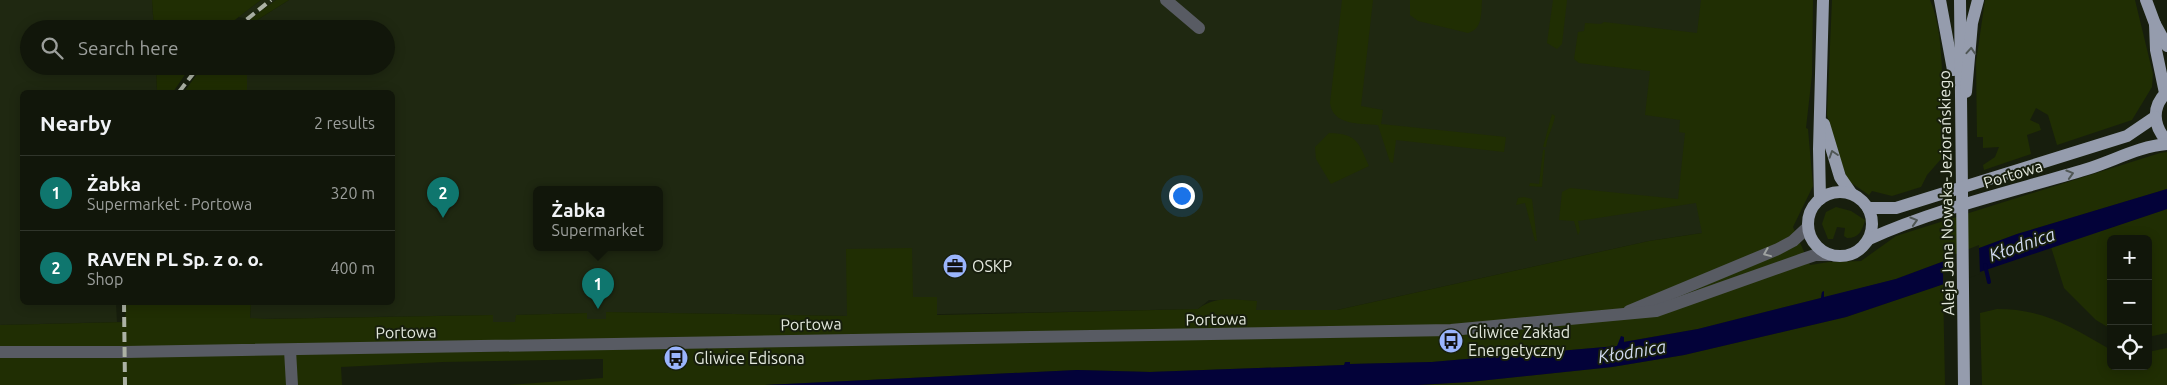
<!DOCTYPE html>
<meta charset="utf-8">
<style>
body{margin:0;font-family:Ubuntu,sans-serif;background:#1a1f13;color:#f1f3f6}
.controls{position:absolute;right:15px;bottom:15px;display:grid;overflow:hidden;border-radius:8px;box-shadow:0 2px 12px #0003}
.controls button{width:45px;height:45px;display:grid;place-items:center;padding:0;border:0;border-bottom:1px solid #30352b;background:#11160a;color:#f1f3f6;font:25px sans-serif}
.you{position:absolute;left:1181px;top:195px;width:18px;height:18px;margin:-12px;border:4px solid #fff;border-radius:50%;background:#1a73e8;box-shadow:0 0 0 8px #1a73e833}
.badge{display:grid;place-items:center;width:32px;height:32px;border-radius:50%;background:#0f766e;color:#fff;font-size:16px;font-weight:700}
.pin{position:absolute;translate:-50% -41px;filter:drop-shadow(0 1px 2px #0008)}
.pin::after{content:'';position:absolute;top:26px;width:18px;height:15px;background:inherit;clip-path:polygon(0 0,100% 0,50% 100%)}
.popup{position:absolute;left:533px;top:186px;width:130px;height:65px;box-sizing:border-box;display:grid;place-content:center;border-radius:8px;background:#11160a;filter:drop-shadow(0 1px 4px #0005);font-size:16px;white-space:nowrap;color:#9c9f9c}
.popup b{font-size:19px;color:#f1f3f6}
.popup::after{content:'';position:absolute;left:50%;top:100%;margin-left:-10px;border:10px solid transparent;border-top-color:#11160a}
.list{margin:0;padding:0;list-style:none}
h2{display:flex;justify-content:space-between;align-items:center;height:65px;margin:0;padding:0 20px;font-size:21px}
h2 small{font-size:16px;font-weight:400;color:#9c9f9c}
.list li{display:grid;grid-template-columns:32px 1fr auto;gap:15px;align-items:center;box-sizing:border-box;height:75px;padding:0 20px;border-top:1px solid #30352b}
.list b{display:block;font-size:19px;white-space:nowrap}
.list p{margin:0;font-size:16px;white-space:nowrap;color:#9c9f9c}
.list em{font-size:16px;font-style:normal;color:#9c9f9c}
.icon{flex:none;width:28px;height:28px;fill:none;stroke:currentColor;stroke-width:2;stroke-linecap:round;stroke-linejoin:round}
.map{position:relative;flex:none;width:2167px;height:385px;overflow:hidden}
.search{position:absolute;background:#11160a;box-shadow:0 2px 12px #0003;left:20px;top:20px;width:375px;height:55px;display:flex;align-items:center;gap:12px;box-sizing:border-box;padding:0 18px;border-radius:28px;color:#9c9f9c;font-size:19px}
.panel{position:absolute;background:#11160a;box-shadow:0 2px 12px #0003;left:20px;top:90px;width:375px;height:215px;border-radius:8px}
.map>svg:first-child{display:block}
</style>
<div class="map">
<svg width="2167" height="385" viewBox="0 0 2167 385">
<rect width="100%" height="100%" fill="#171e0d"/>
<g fill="#1f2811" fill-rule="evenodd">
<path d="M0 0H152L154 29H29V66H156L157 92H22V302L116 303 117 322 0 325Z"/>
<path d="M261 0H276L250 19 238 17Z"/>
<path d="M289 0H1793L1702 233 1649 241 1337 310H1256V301L1209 300 1198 309 847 316 607 312 606 319H587V313L516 315V322H493V315L250 319 251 303 392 302V92H247V66H386V29H249L251 24ZM537 190H659V248H537Z"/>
</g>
<g fill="#202e03">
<path d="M152 0H261L223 29H154Z"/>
<path d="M276 0H289L251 24 249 29H237Z"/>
<path d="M1342 0H1373L1361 106 1383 110 1381 124 1506 137 1504 152 1396 140 1393 163 1390 162 1378 125C1360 123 1333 126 1330 103Z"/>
<path d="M1410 0H1482C1481 13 1483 29 1468 33L1418 21 1410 15Z"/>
<path d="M1553 0H1567L1562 44 1557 49 1547 43Z"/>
<path d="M1701 0H1813L1812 75 1806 128 1808 129 1813 186 1793 227 1810 265 1829 262 1861 261 1896 236 2160 153 2167 152V189L2017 234 1896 279 1824 298V292H1822L1821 298 1698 329 1623 342 1617 346 1432 362 1350 364V362L1344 365 1150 372 1077 370 765 385H508L603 378V359L443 362 341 367 342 385H0V325L125 322 126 302 251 303 250 318 265 319 493 315V322H515L516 315 587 313V319H606V312L847 316 846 249 912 248 913 297H937V315L1198 309C1216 295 1235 300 1257 301L1256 310H1337L1649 241 1702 233 1696 203 1578 221 1580 231 1578 235 1574 221 1559 220 1562 192 1570 188 1678 199 1685 133 1679 132 1680 120 1645 115 1650 71 1579 63 1574 59 1578 32 1584 31 1585 23 1601 24 1604 22 1697 33Z"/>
<path d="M1832 0H1930C1947 37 1942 117 1941 159L1927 175 1921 187 1892 196 1872 191 1869 195 1847 180 1827 115Z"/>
<path d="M1985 0H2135L2153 74 2152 87 2132 120 2057 145 2048 115 2036 108 2030 120 2039 124 2041 130 2027 135 2031 154 1984 170 1983 165 1995 157 1999 147 1983 148V137H1977L1976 62Z"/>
<path d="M156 66H191L173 92H157Z"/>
<path d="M203 66H247V92H184Z"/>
<path d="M1552 114 1555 116C1553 128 1547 136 1546 147H1543Z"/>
<path d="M1329 133C1358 134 1358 142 1369 166L1331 184 1316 159 1315 147Z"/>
<path d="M1543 150H1545L1542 187 1529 186 1530 183 1539 184Z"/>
<path d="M1524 197 1532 199 1537 241H1535L1525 203 1516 205 1518 198Z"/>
<path d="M1836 207 1851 211 1865 220C1862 231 1859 238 1847 238L1844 236 1845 228 1837 227 1833 239H1828L1822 224 1826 212Z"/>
<path d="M2167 209V333L2148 337V239H2111V329L2096 320 2064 288 2051 247Z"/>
<path d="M1943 284 1945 385H1417L1469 382 1612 367 1684 355 1846 317Z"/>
<path d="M1997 309C2045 309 2071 327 2111 350V366H2148V352L2167 348V385H1982L1980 313Z"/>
</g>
<path fill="#030239" d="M2167 189V209L1846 317 1684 355 1612 367 1469 382 1417 385H765L1077 370 1150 372 1344 365 1345 362H1350V364L1432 362 1617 346 1621 336 1624 337V342L1698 329 1821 298 1822 292 1824 291V297L1896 279 2017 234Z"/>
<path fill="#171e0d" d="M1979 245 1980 274 1943 287V259Z"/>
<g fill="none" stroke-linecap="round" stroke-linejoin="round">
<path stroke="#030239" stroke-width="4" d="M1985 265 1989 282"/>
<path stroke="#585b63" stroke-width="12" d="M1166 0 1199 28"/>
<g stroke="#585b63" stroke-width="12">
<path d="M1629 311 1778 249 1793 241 1808 227"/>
<path d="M290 350 292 385"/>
<path d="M0 352H125L1451 330 1656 311 1803 259 1815 255H1829"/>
</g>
<g stroke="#959cad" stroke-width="12">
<path d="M1940 0 1953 70"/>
<path d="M1960 0 1964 385"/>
<path d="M2146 0 2155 24 2167 46"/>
<path d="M2155 24 2156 50 2165 93"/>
<path d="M1966 92 1972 23 1978 0"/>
<path d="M2167 92C2151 107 2153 126 2167 141"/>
<path d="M1824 124 1840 177 1851 193"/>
<circle cx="1840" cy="224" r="32"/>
<path d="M1820 199 1819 149 1823 0"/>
<path d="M1868 208H1896L2127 136 2155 117"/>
<path d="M1869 239C1938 208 2014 191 2087 169 2113 161 2140 146 2167 144"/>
</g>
<g stroke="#acb2a5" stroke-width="4" stroke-dasharray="10 5" stroke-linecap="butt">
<path d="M235 29 271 0"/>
<path d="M179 92 199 66"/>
<path d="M124 302 125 385"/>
</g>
</g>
<defs><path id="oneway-chevron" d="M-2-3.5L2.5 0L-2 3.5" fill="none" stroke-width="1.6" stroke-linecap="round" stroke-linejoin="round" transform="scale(1.25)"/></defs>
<g stroke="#505755">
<use href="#oneway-chevron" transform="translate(1971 51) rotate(-86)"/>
<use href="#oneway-chevron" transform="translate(1833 154) rotate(-108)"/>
<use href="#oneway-chevron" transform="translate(2070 174) rotate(-17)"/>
<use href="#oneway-chevron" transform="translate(1914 221) rotate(-17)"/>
</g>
<use stroke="#9ea2a0" href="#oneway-chevron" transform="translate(1767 253) rotate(158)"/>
<defs>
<symbol id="office-disc" viewBox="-11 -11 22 22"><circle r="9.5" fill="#9ab5fd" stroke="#171e0d"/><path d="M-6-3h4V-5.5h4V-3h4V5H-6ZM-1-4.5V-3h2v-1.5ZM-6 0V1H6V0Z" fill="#111"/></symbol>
<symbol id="bus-disc" viewBox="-11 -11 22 22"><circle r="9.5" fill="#9ab5fd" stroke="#171e0d"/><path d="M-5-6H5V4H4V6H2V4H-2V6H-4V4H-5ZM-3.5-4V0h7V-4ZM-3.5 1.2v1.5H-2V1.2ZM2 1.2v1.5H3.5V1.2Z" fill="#111"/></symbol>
</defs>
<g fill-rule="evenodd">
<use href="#office-disc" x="941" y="252" width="28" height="28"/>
<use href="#bus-disc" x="1437" y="327" width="28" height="28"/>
<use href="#bus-disc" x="662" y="344" width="28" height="28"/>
</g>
<g text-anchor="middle" stroke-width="4" stroke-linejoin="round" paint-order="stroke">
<g font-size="16" fill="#e3e8dd" stroke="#171e0d">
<text transform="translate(2013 174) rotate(-17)" y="6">Portowa</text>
<text transform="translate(1946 193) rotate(-91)" y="6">Aleja Jana Nowaka-Jeziorańskiego</text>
<text transform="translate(1216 319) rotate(-1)" y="6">Portowa</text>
<text transform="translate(811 324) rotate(-1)" y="6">Portowa</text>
<text transform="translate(406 332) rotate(-1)" y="6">Portowa</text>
</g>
<g font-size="16" fill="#e3e8dd" stroke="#171e0d" text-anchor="start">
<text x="972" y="272">OSKP</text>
<text x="1468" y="338">Gliwice Zakład<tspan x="1468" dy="18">Energetyczny</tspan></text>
<text x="694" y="364">Gliwice Edisona</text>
</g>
<g font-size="18" font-style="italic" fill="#d1daf0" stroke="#171e0d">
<text transform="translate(2022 245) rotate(-19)" y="6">Kłodnica</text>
<text transform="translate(1632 352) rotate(-9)" y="6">Kłodnica</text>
</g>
</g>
</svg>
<div class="controls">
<button>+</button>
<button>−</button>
<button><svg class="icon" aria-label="locate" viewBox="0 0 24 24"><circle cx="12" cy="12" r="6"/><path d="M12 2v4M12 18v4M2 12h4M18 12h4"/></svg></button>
</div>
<div class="you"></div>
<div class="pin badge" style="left:598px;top:309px">1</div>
<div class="popup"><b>Żabka</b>Supermarket</div>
<div class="pin badge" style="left:443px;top:218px">2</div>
<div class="search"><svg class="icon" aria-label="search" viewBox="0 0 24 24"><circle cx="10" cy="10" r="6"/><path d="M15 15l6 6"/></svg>Search here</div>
<section class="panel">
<h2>Nearby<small>2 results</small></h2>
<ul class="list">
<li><span class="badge">1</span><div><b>Żabka</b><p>Supermarket · Portowa</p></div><em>320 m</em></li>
<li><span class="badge">2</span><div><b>RAVEN PL Sp. z o. o.</b><p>Shop</p></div><em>400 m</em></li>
</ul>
</section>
</div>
